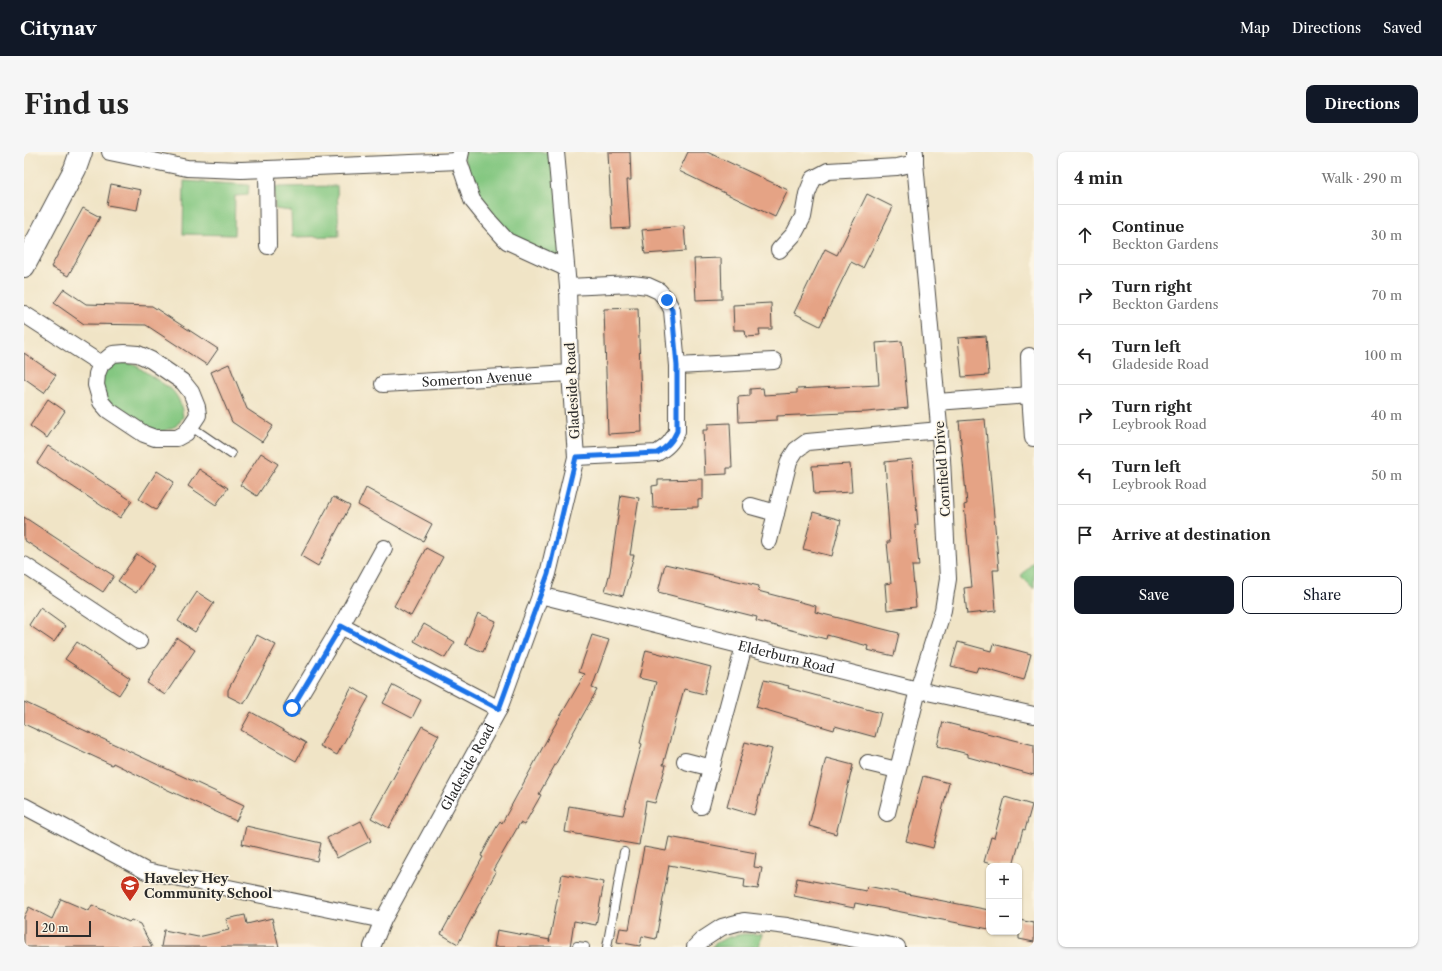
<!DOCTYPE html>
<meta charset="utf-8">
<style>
body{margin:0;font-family:"Libre Caslon Text",serif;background:#f6f6f6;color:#222}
.controls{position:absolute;right:12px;bottom:12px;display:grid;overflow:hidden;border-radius:8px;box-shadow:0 1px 3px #0004}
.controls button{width:36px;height:36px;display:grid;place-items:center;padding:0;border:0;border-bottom:1px solid #e0e0e0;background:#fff;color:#222;font:20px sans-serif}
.scale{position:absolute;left:12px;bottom:10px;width:55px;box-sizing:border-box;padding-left:4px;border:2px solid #2b2b2b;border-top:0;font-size:11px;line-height:14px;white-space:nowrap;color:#2b2b2b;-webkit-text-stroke:3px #fcf5e5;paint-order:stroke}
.stop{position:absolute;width:12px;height:12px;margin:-9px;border:3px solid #1a73e8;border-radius:50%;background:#fff}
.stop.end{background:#1a73e8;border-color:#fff;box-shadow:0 1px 4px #0008}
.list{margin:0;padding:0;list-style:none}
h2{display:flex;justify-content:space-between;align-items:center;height:52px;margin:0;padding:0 16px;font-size:17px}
h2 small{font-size:13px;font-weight:400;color:#767676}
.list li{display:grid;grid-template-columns:26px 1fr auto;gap:12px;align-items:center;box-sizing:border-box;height:60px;padding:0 16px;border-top:1px solid #e0e0e0}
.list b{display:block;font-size:15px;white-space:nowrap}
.list p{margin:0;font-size:13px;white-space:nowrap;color:#767676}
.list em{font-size:13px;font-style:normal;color:#767676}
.actions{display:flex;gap:8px;padding:12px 16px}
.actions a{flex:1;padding:9px 0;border:1px solid #111827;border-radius:8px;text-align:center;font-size:14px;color:#111827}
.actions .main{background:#111827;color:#fff}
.icon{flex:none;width:22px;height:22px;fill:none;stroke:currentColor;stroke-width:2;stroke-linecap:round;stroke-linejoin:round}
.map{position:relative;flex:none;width:1010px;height:795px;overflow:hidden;border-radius:8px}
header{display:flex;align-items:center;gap:24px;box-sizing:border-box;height:56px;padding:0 20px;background:#111827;color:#fff}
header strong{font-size:19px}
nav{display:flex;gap:22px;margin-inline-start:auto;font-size:14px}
.intro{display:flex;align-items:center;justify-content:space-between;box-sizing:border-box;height:96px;padding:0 24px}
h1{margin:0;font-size:28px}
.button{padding:10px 18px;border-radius:8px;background:#111827;color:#fff;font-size:14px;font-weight:700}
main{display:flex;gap:24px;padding:0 24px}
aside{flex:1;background:#fff;border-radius:8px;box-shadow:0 1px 3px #0004}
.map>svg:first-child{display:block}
</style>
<header>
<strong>Citynav</strong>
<nav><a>Map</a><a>Directions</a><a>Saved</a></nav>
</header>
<div class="intro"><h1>Find us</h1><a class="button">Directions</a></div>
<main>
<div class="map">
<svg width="1010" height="795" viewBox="0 0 1010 795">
<rect width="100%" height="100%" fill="#fcf5e5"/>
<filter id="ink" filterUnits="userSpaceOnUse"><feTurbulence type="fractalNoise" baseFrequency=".025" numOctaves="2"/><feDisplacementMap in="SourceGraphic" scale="8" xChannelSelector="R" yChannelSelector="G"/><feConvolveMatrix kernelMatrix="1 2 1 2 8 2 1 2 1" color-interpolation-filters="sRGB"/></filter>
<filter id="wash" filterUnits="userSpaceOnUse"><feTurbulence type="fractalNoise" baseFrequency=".012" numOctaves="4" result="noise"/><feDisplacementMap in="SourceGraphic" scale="16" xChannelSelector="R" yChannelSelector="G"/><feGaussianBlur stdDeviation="0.9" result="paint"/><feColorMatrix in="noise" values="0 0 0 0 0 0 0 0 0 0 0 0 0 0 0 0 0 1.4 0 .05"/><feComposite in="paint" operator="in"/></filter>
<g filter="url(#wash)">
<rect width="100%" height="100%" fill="#f0e4c6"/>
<g fill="#84c781" stroke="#587956">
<path d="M437 0H532L542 116 465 69Z"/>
<path d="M160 29 225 33 224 43 211 44 210 83 159 82Z"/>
<path d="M313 34 315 84 268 85 267 59 251 57 250 35Z"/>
<path d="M99 210 111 213 147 237C155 245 158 254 159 265L152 274 140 279H125L82 248 76 227 86 213Z"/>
<path d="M1010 409V437L997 424Z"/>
<path d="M719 782H738L735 795H687C696 787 708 784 719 782Z"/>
</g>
<g id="blocks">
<g fill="#e5a385">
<path d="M584 0H606L607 28H603L606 76 588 77Z"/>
<path d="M664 0H683L764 38 751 65 655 19Z"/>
<path d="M87 32 117 38 113 58 83 53Z"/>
<path d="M843 42 869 55 839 116 827 110 796 174 770 161 801 97 813 103Z"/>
<path d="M59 56 76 65 44 124 27 115Z"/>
<path d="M660 74 662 99 621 102 618 78Z"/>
<path d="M697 106 698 147 672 148 670 107Z"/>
<path d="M40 137 62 152 128 154 194 197 183 213 122 173 60 172 30 151Z"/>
<path d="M747 151 748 177H735L736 184 722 185 721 178H710L709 153Z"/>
<path d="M614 156 618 280 584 282 580 157Z"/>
<path d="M962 184 965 223 938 225 934 186Z"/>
<path d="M878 189 884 256 843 260 753 264V268L715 270 714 245 726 244V237L739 236 740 243 773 241V237L855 233 852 191Z"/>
<path d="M0 201 32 223 20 240 0 226Z"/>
<path d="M205 212 223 257 249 274 238 290 208 270 187 220Z"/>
<path d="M24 247 41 259 23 286 6 274Z"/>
<path d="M961 267 975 418H969L972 459 943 462 940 436 948 435 940 353 943 352 935 269Z"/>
<path d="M706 271 708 316H703V322L681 323 679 278H684V272Z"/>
<path d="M24 294 108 349 96 366 13 311Z"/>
<path d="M237 301 254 312 233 344 216 333Z"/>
<path d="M888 307 894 373H891L895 414H888L892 455 863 458 861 432 867 431 863 390H866L863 349H864L861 310Z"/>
<path d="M826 312 828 340 790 342 788 314Z"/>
<path d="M175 317 204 336 192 353 164 334Z"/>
<path d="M133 319 150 330 132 358 115 347Z"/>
<path d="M679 327V347L674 348V355L629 356 628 334 634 333V328Z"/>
<path d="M342 336 408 372 399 389 334 353Z"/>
<path d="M597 343 615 346 606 403H610L599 444 581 439 586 420Z"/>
<path d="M309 345 326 354 294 414 277 404Z"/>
<path d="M789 360 817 368 808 404 779 397Z"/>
<path d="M0 365 90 424 79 440 0 388Z"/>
<path d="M402 396 419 405 387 464 370 454Z"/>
<path d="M113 402 130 414 112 441 94 429Z"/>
<path d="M641 412 735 434 734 439 792 454 791 460 875 481 870 504 843 498 844 494 803 483 802 487 732 469 733 465 634 440Z"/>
<path d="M173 440 190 451 171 480 154 469Z"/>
<path d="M16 456 41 474 30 490 5 473Z"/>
<path d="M454 461 472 469 459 500 441 492Z"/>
<path d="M400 472 431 490 421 506 390 489Z"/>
<path d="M233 483 252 493 220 552 204 544V538Z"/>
<path d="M568 483 585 488 568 536 573 538 536 604 515 642 517 643 500 673 496 671 469 718 472 720 434 792 417 782 459 705 457 704 476 669 478 671 527 580 561 522 555 520Z"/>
<path d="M153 486 171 498 141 543 123 531Z"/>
<path d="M53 490 106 526 95 543 41 507Z"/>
<path d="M934 490 967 499 969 492 1007 502 1000 528 954 515 952 520 927 514Z"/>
<path d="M622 498 687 515 680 542 660 537 639 613H642L631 651 622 649 615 693 541 680 545 654 599 663 618 592 616 591 632 530 615 526Z"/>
<path d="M740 528 765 534 764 536 857 561 851 585 811 574 810 578 732 555Z"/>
<path d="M369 533 397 548 388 566 359 551Z"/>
<path d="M328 535 345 545 313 603 296 594Z"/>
<path d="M0 550 220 653 212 669 144 638 89 611 88 613 0 572Z"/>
<path d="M227 560 282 591 272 609 217 578Z"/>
<path d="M919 570 1010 593V623L944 605V602L913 594Z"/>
<path d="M398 574 415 583 365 676 347 666Z"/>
<path d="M721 590 748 597 730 663 703 655Z"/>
<path d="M802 606 829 613 812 682 785 674Z"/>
<path d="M899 624 925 631 909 696 882 689 893 649H892Z"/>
<path d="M981 645 1008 653 1001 678 999 677 989 714H974L960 710 967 685 970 686Z"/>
<path d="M337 669 347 689 313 706 303 686Z"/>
<path d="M222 674 297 691 293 709 218 692Z"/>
<path d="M645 685 732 701 730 715 738 716 734 737 720 735 721 727 645 713 632 787 618 784 616 794 593 790 596 776 605 777 620 695 642 699Z"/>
<path d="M538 722 580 730 572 773 550 769 546 795H470L473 778 526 788 525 790Z"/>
<path d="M773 726 842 739 843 734 965 758V777L831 751 830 756 770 744Z"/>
<path d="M37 747 65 759 68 753 105 770 107 768 116 772 128 795H0V765L5 755 28 767Z"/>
<path d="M221 763 223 772 248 766 255 795H137L140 778 174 785 205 778 202 767Z"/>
<path d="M995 768 1010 771V790L995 787Z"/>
</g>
</g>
</g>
<g filter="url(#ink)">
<use href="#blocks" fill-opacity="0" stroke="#494742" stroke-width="1"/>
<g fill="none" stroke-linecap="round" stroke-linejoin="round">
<defs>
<g id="lane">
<path d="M166 274 207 302"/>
<path d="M553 794 561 795"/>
<path d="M583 795 600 700"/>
</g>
<g id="street">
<path d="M86 0 163 16 217 18 435 9"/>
<path d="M437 0 435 9 448 48 465 69 483 89 542 116"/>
<path d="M243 17 244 94"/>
<path d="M755 98 770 82 779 65 783 42 789 27 804 19 873 15 891 11V1"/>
<path d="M544 135 608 132 624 134 635 139 643 148 648 158 653 214V279C648 290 643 295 633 301L552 305"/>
<path d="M0 162 77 212"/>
<path d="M101 201 114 202 127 208 159 230 167 240 173 255 174 263 162 281 153 286H131L120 282 84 258 77 250 72 233 73 222 77 212 89 202Z"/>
<path d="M1005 204 1006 243"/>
<path d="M653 214 750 209"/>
<path id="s1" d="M359 232 546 221"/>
<path d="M913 250 1006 243 1009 286"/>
<path d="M727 354 752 361"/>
<path d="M745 389 765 309 772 298 783 290 916 278"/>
<path d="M0 413 115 489"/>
<path id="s2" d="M516 443 894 538 1010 563"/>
<path d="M317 474 475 557"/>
<path d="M268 556 317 474 360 396"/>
<path d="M661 609 688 616"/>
<path d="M844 611 873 618"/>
<path d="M0 654 122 719 359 768"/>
<path d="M677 654 720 494"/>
<path d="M863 661 894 538 919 458 924 427 918 307 891 11"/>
<path id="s3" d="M348 795 359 768 475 557 524 422 552 305 546 221 544 135 532 0"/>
<path d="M671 795 678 788 698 775 720 769 763 774 873 795"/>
</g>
<path id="secondary" d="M0 114 51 17 57 0"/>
</defs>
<use href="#lane" stroke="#494742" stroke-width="10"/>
<use href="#street" stroke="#494742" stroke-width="18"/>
<use href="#secondary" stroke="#494742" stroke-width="24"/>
<use href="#lane" stroke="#fff" stroke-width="8"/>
<use href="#street" stroke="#fff" stroke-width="16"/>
<use href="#secondary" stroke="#fff" stroke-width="22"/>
</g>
</g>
<g fill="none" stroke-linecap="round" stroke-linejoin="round" filter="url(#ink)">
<path stroke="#1a73e8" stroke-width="5" d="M268 556 317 474 475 557 524 422 552 305 633 301C643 295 648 290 653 279V214L648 158 643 148"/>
</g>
<defs>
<symbol id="school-pin" viewBox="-11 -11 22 30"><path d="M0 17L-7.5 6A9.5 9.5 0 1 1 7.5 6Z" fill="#c8321e" stroke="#fcf5e5"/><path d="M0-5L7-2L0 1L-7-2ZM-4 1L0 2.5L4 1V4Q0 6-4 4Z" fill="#fff"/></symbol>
</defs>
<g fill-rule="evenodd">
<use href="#school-pin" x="95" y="722" width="22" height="30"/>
</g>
<g text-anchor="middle" stroke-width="3" stroke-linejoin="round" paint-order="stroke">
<g font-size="13" fill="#2b2b2b" stroke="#fcf5e5">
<text dy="5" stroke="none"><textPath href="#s1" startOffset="94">Somerton Avenue</textPath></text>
<text transform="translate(548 239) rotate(-93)" y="5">Gladeside Road</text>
<text transform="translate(918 317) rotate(-94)" y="5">Cornfield Drive</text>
<text dy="5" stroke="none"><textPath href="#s2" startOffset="254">Elderburn Road</textPath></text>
<text dy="5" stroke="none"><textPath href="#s3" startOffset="204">Gladeside Road</textPath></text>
</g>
<g font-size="13" font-weight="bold" fill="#2b2b2b" stroke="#fcf5e5" text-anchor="start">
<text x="120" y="731">Haveley Hey<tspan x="120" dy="15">Community School</tspan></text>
</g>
</g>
</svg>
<div class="controls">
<button>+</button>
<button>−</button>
</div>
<div class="scale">20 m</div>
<div class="stop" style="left:268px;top:556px"></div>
<div class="stop end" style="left:643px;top:148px"></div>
</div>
<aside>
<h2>4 min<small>Walk · 290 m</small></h2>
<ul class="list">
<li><svg class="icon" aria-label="ahead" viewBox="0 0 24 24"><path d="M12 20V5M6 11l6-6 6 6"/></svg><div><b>Continue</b><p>Beckton Gardens</p></div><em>30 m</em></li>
<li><svg class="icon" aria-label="right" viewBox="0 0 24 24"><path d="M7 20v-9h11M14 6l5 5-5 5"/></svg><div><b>Turn right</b><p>Beckton Gardens</p></div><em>70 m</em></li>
<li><svg class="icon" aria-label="left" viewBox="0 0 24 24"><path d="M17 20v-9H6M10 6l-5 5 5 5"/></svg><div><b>Turn left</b><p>Gladeside Road</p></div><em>100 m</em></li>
<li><svg class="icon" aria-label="right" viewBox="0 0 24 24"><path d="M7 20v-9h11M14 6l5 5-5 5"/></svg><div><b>Turn right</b><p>Leybrook Road</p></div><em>40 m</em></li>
<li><svg class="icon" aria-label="left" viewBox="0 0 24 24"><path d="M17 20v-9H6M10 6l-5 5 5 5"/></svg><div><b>Turn left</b><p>Leybrook Road</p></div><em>50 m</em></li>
<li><svg class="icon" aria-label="arrive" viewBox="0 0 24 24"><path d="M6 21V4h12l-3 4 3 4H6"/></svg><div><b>Arrive at destination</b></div></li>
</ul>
<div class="actions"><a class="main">Save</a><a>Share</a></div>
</aside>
</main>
